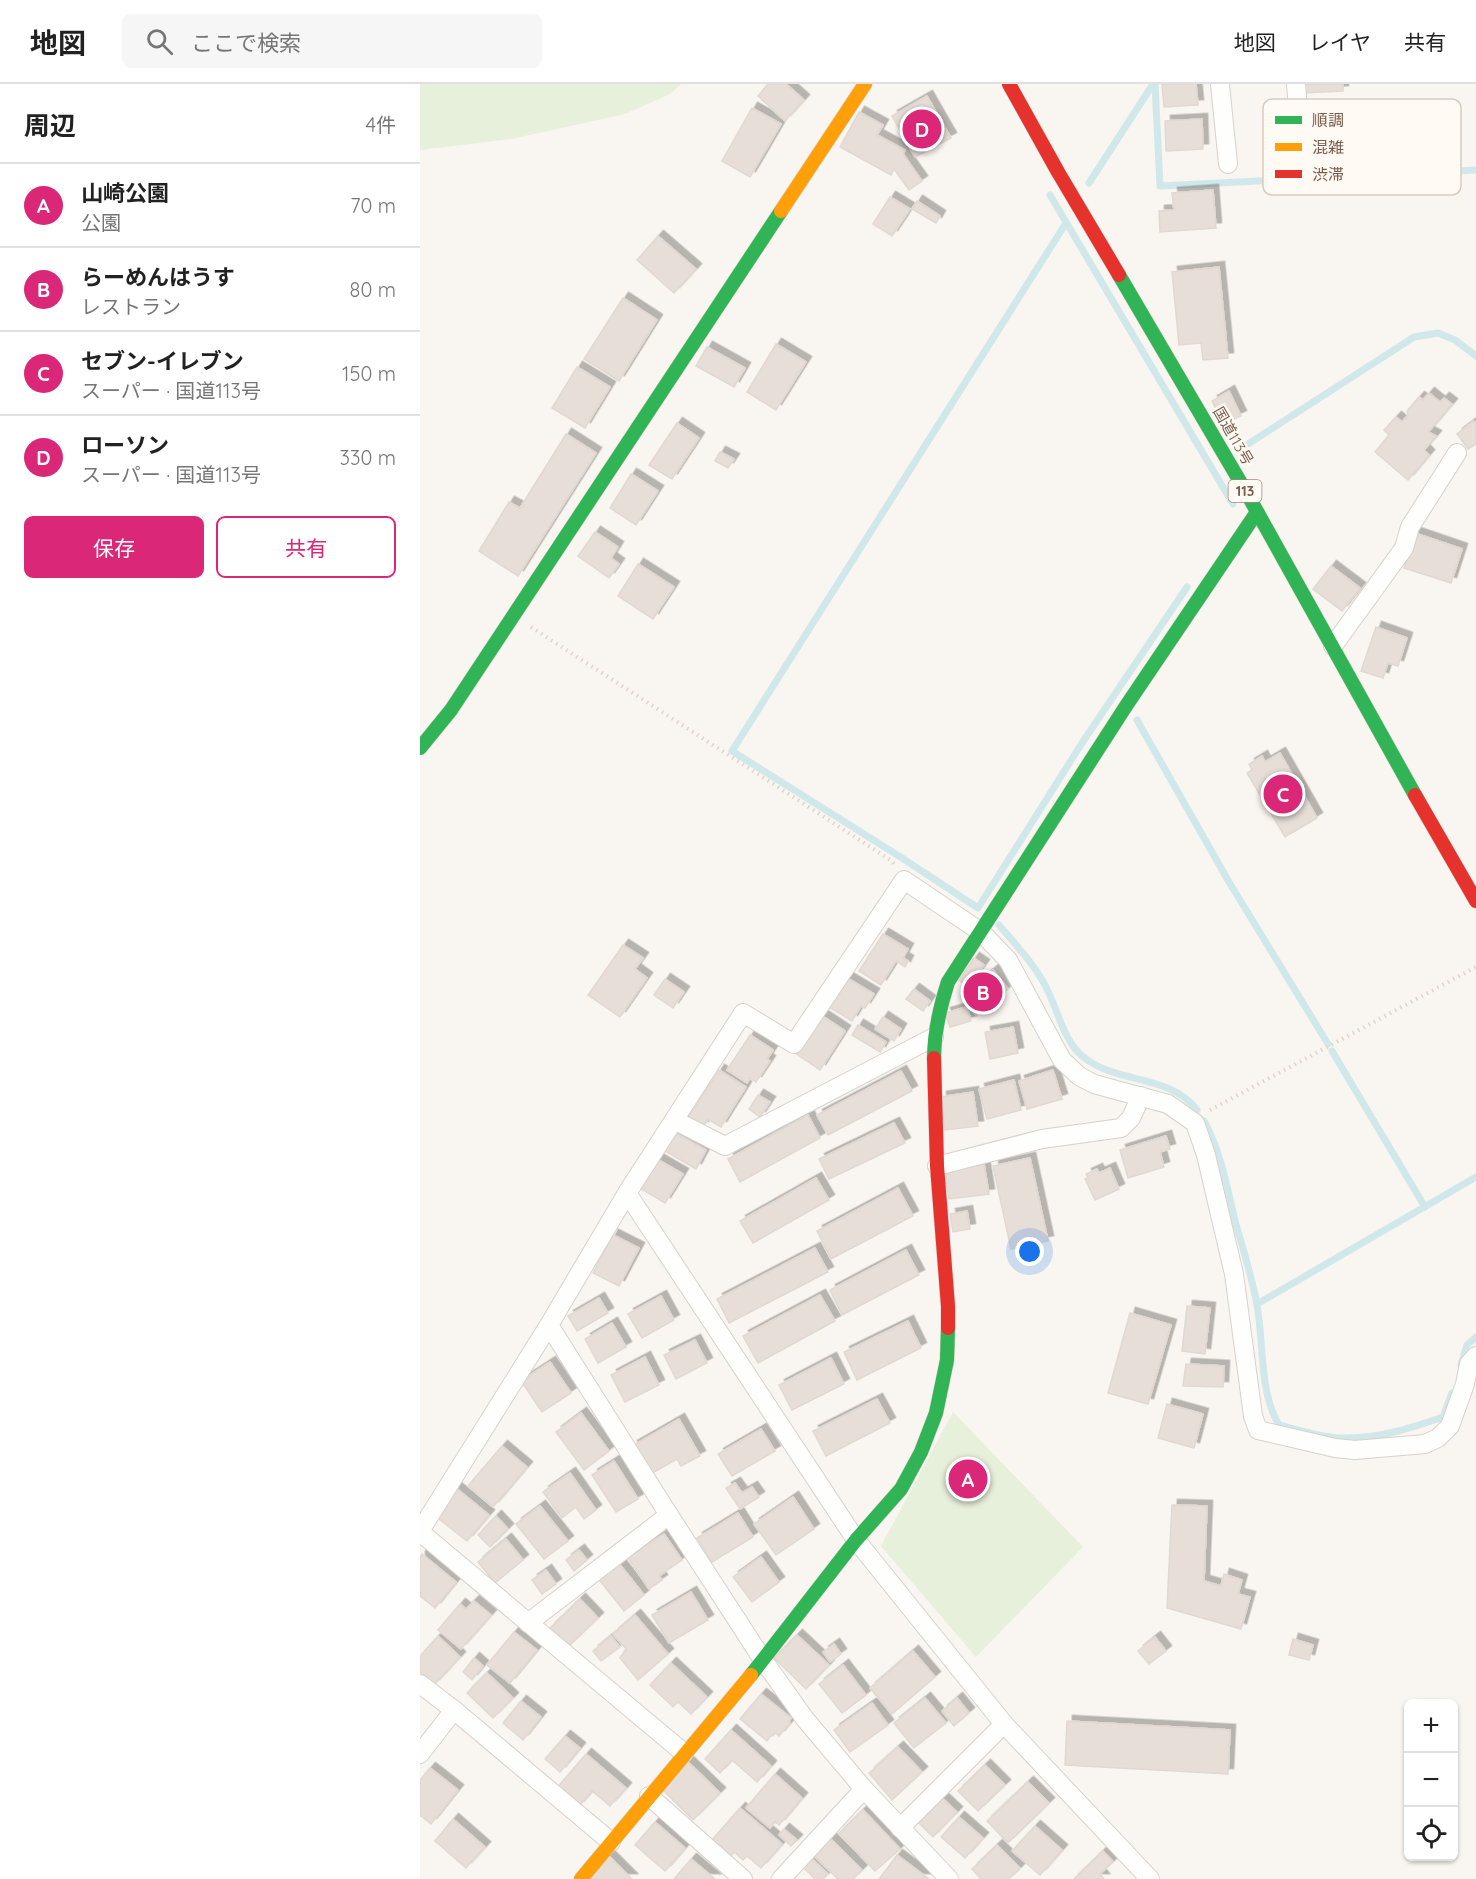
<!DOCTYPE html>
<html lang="ja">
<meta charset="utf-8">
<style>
body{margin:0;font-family:Quicksand,"Noto Sans JP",sans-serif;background:#f6f6f6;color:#222}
.controls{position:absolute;right:18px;bottom:18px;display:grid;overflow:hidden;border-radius:9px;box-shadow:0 2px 4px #0004}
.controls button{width:54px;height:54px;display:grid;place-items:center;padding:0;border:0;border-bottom:2px solid #e0e0e0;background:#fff;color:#222;font:30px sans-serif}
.you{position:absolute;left:610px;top:1168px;width:21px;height:21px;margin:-15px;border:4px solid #fff;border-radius:50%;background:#1a73e8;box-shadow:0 0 0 9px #1a73e833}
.badge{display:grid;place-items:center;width:39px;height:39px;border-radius:50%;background:#db2777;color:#fff;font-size:20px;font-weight:700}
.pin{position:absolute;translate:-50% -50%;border:3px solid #fff;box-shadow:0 2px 6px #0006}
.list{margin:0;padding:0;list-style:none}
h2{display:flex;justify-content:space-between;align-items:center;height:78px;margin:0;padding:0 24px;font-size:26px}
h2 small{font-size:20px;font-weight:400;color:#767676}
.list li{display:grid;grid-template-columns:39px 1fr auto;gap:18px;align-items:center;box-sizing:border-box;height:84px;padding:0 24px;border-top:2px solid #e0e0e0}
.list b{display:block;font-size:22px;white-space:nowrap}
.list p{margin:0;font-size:20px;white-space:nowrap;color:#767676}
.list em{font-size:20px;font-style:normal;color:#767676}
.actions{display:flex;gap:12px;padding:18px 24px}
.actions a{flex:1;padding:14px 0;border:2px solid #db2777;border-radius:9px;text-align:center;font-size:21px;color:#db2777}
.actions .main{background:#db2777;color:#fff}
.icon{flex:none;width:33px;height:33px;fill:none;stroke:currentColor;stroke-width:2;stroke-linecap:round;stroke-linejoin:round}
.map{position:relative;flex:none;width:1056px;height:1795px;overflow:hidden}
header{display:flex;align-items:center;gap:36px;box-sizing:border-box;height:84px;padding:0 30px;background:#fff;border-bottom:2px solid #e0e0e0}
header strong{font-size:28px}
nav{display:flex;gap:33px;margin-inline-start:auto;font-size:21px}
.search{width:420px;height:54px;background:#f6f6f6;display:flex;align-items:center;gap:15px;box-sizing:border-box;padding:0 21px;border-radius:9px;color:#767676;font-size:22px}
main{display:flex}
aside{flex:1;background:#fff}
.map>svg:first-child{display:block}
</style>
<header>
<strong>地図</strong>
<div class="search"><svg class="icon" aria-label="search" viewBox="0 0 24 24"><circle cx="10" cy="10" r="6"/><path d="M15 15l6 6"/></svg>ここで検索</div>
<nav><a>地図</a><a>レイヤ</a><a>共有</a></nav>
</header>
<main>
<aside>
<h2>周辺<small>4件</small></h2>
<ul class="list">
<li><span class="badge">A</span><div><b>山崎公園</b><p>公園</p></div><em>70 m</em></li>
<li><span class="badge">B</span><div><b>らーめんはうす</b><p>レストラン</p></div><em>80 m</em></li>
<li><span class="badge">C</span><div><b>セブン-イレブン</b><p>スーパー · 国道113号</p></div><em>150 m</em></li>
<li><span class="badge">D</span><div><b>ローソン</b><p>スーパー · 国道113号</p></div><em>330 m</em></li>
</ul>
<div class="actions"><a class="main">保存</a><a>共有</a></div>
</aside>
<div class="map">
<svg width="1056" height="1795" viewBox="0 0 1056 1795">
<defs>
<filter id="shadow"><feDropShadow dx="5.5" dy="-5.5" stdDeviation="0" flood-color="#0004"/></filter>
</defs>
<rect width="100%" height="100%" fill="#f9f5f0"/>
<g fill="#e7f0db">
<path d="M0 0H261L250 10 205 30 91 55 0 66Z"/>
<path d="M533 1328 663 1463 556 1573 461 1462Z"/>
</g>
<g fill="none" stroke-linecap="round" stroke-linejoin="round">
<g stroke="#d0e8ea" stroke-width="7">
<path d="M735 0 740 102 1056 86"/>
<path d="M669 99 733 0"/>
<path d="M630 111 813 420"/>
<path d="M646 139 312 667 482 774 558 824 662 659 767 503"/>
<path d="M822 364 994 253 1018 249 1035 256 1056 272"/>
<path d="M717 636 809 798 908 960"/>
<path d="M579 841C596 861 614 880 626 903 638 926 644 960 666 975 700 1000 749 990 777 1026"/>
<path d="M912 967 1005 1123"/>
<path d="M784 1037C801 1068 807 1103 815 1137 823 1165 832 1193 837 1221 844 1259 839 1308 859 1341 880 1346 902 1354 923 1354 958 1355 991 1344 1023 1333L1032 1309"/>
<path d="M837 1220 1056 1093"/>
<path d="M1041 1281 1047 1261 1056 1253"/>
</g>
</g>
<g fill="#e6ded7" stroke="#e2d8d2" stroke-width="1.5" filter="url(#shadow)">
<path d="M348 0H366L384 16 365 37 338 12Z"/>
<path d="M742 0H776L778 21 744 23Z"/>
<path d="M882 0H923V7L883 9Z"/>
<path d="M507 12 531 54 495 73 472 32Z"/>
<path d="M332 24 361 40 330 93 302 77Z"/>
<path d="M439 28 463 41 457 51 485 66 483 70 502 97 489 106 474 85 471 91 420 63Z"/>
<path d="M782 35 783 65 746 67 745 37Z"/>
<path d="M793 106 796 144 740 148 739 127 754 126 752 109Z"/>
<path d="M470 113 490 125 472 152 453 140Z"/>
<path d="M497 117 520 132 516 139 492 125Z"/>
<path d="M238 152 276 185 254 209 217 176Z"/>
<path d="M799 183 808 274 783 276 781 259 759 261 752 188Z"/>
<path d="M203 214 237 236 199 297 164 275Z"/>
<path d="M356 260 386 278 356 326 327 308Z"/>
<path d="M287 263 325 284 314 303 276 282Z"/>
<path d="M157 283 190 303 165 344 132 324Z"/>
<path d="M809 307 821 332 803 340 792 317Z"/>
<path d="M1009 309 1020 318 1024 314 1032 320 1008 348 1016 352 1004 366 1009 371 988 396 955 368 969 351 964 346 976 333 982 338 988 331 987 327 999 313 1003 316Z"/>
<path d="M1054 337 1056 339V360L1048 365 1037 350Z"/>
<path d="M257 339 279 354 252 395 229 381Z"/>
<path d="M146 350 176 369 98 492 59 467 89 418 100 424Z"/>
<path d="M300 368 314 375 308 384 295 377Z"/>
<path d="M211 390 238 407 216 441 190 424Z"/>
<path d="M175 448 198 463 191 474 199 480 189 494 158 472Z"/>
<path d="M995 449 1042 465 1031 499 984 484Z"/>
<path d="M218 480 254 503 233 535 198 512Z"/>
<path d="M911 482 940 504 922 527 893 505Z"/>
<path d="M956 543 987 554 978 582 968 579 963 594 941 587Z"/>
<path d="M860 669 897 734 865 753 827 689 832 686 829 680 842 672 845 678Z"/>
<path d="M463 850 488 865 483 874 488 877 485 883 476 877 461 901 439 887Z"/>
<path d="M203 861 223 874 215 885 227 894 200 933 168 911Z"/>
<path d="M554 874 564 881 548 903 539 896Z"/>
<path d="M573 886 588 905 556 931 541 912Z"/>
<path d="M427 894 454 910 445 924 441 922 432 937 409 923Z"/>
<path d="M245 895 264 908 253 924 234 911Z"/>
<path d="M494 905 510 917 503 927 486 915Z"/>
<path d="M547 923 551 937 530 943 525 929Z"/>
<path d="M401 931 425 947 400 986 375 969Z"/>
<path d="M463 933 481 945 474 957 455 945Z"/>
<path d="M438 941 466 958 460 968 432 951Z"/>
<path d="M593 943 598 969 570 975 565 948Z"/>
<path d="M330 951 353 966 347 975 350 977 336 998 330 994 327 999 307 986Z"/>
<path d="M299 986 326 1003 301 1043 288 1035 283 1043 268 1034Z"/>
<path d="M633 986 642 1015 607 1025 599 997Z"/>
<path d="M481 987 492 1007 408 1051 397 1031Z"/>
<path d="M594 996 601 1026 567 1035 559 1005Z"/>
<path d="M553 1008 558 1042 525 1046 521 1013Z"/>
<path d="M338 1011 350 1018 340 1033 329 1025Z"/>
<path d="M388 1031 400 1054 320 1098 308 1075Z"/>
<path d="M474 1039 485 1059 409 1095 399 1075Z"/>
<path d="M255 1049 286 1066 276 1085 245 1067Z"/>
<path d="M746 1052 750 1065 740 1068 744 1083 708 1094 700 1066Z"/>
<path d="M235 1074 263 1090 245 1119 218 1103Z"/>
<path d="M610 1074 628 1157 591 1165 573 1082Z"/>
<path d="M564 1080 569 1110 529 1115 524 1086Z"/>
<path d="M690 1084 699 1105 675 1116 665 1095 668 1094 666 1090 677 1085 679 1089Z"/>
<path d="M396 1094 409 1116 333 1159 320 1137Z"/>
<path d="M478 1104 493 1132 411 1175 397 1147Z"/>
<path d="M547 1127 550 1145 533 1148 530 1130Z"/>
<path d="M193 1151 219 1164 199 1202 173 1189Z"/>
<path d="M395 1164 408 1188 309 1239 297 1215Z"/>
<path d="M486 1166 499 1191 422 1231 410 1206Z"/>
<path d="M400 1211 415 1237 338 1279 323 1252Z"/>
<path d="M241 1212 254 1236 222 1254 208 1230Z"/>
<path d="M179 1214 188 1229 157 1247 148 1232Z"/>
<path d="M767 1222 790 1224 785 1270 762 1267Z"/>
<path d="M710 1229 751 1241 728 1320 688 1309Z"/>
<path d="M488 1237 501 1264 437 1296 424 1268Z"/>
<path d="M192 1239 206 1263 178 1279 165 1255Z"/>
<path d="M275 1256 287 1279 256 1295 244 1271Z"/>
<path d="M225 1273 239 1301 205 1318 191 1291Z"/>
<path d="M411 1274 424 1300 372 1326 359 1301Z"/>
<path d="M130 1278 151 1309 122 1328 101 1297Z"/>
<path d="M766 1280 804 1282 803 1303 763 1302Z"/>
<path d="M457 1315 470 1339 406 1372 393 1347Z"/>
<path d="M747 1320 783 1330 774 1364 738 1354Z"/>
<path d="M161 1329 189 1367 164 1386 136 1348Z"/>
<path d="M259 1335 280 1372 261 1382 257 1375 229 1391 212 1362Z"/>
<path d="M341 1345 355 1367 312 1392 298 1370Z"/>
<path d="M82 1362 107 1383 73 1423 48 1402Z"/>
<path d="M194 1377 218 1415 196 1428 172 1391Z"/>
<path d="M150 1389 176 1426 164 1435 156 1423 142 1434 123 1408Z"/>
<path d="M315 1399 322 1409 332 1403 339 1413 320 1425 306 1404Z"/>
<path d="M36 1404 69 1431 47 1457 14 1431Z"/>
<path d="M373 1413 394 1445 356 1471 334 1440Z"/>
<path d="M752 1421 787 1422 784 1497 801 1502 804 1490 822 1496 818 1510 830 1513 821 1545 747 1524Z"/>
<path d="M120 1422 148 1457 124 1475 96 1440Z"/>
<path d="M318 1429 333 1453 292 1478 277 1454Z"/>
<path d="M76 1432 88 1445 70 1463 58 1451Z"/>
<path d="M244 1450 262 1476 239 1492 242 1496 229 1505 208 1474Z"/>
<path d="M86 1455 103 1476 75 1499 58 1478Z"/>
<path d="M159 1466 167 1476 154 1487 146 1476Z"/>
<path d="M2 1470 36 1498 15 1524 0 1512V1473Z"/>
<path d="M341 1473 359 1498 332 1518 313 1493Z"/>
<path d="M197 1477 224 1511 204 1527 177 1493Z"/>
<path d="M126 1486 136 1500 122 1510 112 1496Z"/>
<path d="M271 1508 288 1536 249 1559 232 1531Z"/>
<path d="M160 1515 178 1534 149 1562 130 1544Z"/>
<path d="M54 1517 71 1531 41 1565 18 1546 40 1520 46 1525Z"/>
<path d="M215 1531 248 1570 218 1596 200 1574 206 1565 193 1550Z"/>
<path d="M94 1548 117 1566 90 1599 67 1581Z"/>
<path d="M377 1551 409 1581 386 1605 354 1574Z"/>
<path d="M18 1552 40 1573 14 1601 0 1588V1572Z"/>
<path d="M191 1552 200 1563 181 1577 173 1567Z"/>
<path d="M735 1553 746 1567 729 1580 718 1567Z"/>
<path d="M873 1555 893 1561 889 1576 869 1571Z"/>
<path d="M414 1560 421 1570 410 1578 403 1568Z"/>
<path d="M493 1567 515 1593 472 1630 450 1604Z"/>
<path d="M54 1574 63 1582 52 1596 43 1588Z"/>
<path d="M251 1579 287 1613 271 1630 258 1618 253 1623 230 1601Z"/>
<path d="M423 1581 446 1611 422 1629 399 1600Z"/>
<path d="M67 1589 93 1614 73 1634 47 1609Z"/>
<path d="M341 1610 371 1634 369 1637 370 1639 359 1652 354 1648 347 1657 320 1635Z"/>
<path d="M505 1614 526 1639 494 1664 474 1639Z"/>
<path d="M537 1614 549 1629 534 1642 522 1627Z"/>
<path d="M101 1617 121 1633 103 1656 83 1639Z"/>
<path d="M452 1619 468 1641 430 1668 414 1646Z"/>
<path d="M647 1637 810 1646 808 1690 645 1681Z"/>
<path d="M311 1646 351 1682 337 1698 312 1676 300 1689 285 1675Z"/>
<path d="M145 1652 160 1664 140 1688 125 1675Z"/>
<path d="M478 1663 502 1688 472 1716 449 1689Z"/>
<path d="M166 1670 206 1704 190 1722 172 1707 158 1723 136 1705Z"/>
<path d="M268 1678 300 1709 273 1736 242 1705Z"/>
<path d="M565 1681 585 1701 558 1727 538 1707Z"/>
<path d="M10 1684 38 1706 11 1740 0 1731V1696Z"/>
<path d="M355 1690 382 1714 359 1741 355 1738 350 1744 326 1724Z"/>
<path d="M608 1698 629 1719 588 1759 567 1737Z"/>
<path d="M521 1713 537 1728 513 1753 497 1737Z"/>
<path d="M320 1724 362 1760 341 1784 327 1772 323 1776 314 1768 311 1772 292 1756Z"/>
<path d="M443 1726 480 1765 455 1787 419 1749Z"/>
<path d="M539 1733 563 1754 545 1774 521 1753Z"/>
<path d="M33 1735 65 1763 46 1784 15 1757Z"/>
<path d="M235 1738 265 1764 245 1787 215 1761Z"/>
<path d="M615 1742 642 1766 620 1791 592 1767Z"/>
<path d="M364 1745 377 1756 371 1762 359 1751Z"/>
<path d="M408 1752 442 1786 433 1795H418L391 1769Z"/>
<path d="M577 1761 600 1784 589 1795H561L552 1785Z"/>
<path d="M683 1767 693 1778 680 1790 684 1795H654Z"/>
<path d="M477 1771 509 1795H459Z"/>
<path d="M189 1772 212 1795H169Z"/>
<path d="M390 1773 408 1790 403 1795H395L382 1782Z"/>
<path d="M271 1775 295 1795H254Z"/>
</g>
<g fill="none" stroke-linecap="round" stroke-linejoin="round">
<defs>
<g id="street">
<path d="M800 0 808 80"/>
<path d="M876 0 883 87"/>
<path d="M913 562 984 464 990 443 1037 369"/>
<path d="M254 1036 305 1062 514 953"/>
<path d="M517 1082 622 1055 701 1044 711 1034 721 1012"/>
<path d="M207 1109 436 1456 584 1640 730 1795"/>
<path d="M129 1241 249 1431 343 1576 385 1635 444 1705 529 1795"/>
<path d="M0 1447 129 1241 207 1109 323 929 374 960 484 796 561 848 588 876 642 976 659 992 674 1000 748 1020 775 1039 786 1071 814 1190 833 1332 838 1346 915 1364 935 1366 1005 1360 1018 1354 1030 1342 1045 1300 1049 1280 1056 1272"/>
<path d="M0 1448 264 1669"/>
<path d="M108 1539 249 1431"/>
<path d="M0 1600 34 1626"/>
<path d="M0 1670 34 1626 191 1758"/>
<path d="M229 1712 323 1795"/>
<path d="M480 1744 584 1640"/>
<path d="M361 1795 444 1705"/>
</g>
<g id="fast">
<path d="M699 191 825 406 995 711"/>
<path d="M0 664 31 626 361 127"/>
<path d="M514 974C514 947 520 923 528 898L706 622 837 428"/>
<path d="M331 1591 436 1456 481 1405 501 1368 516 1329 527 1276 528 1244"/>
</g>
<g id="slow">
<path d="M361 127 445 0"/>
<path d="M161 1795 331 1591"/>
</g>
<g id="jam">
<path d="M589 0 638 88 699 191"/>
<path d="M995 711 1056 817"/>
<path d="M514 974 517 1082 528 1222V1244"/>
</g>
</defs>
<use href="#street" stroke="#d7d1cb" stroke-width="20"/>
<use href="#fast" stroke="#d9d2cb" stroke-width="15"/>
<use href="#slow" stroke="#d9d2cb" stroke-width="15"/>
<use href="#jam" stroke="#d9d2cb" stroke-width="15"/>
<g stroke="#dcd5d0" stroke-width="4" stroke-dasharray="1.5 4.5" stroke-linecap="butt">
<path d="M111 543 472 777 474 780"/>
<path d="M790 1026 1056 883"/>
</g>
<use href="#street" stroke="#fefefd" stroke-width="18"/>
<use href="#fast" stroke="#30b455" stroke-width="14"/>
<use href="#slow" stroke="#ff9f0a" stroke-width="14"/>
<use href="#jam" stroke="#e5322d" stroke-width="14"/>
</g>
<g text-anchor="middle" stroke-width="5" stroke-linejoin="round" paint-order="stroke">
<rect fill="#fffaf3" stroke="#a28b7f" stroke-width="1.5" x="808.5" y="396" width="33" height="22" rx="4.5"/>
<g font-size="14" font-weight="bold" fill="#7a5c4d">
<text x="825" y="412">113</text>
</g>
<g font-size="15" fill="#7a5c4d" stroke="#fffaf3">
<text transform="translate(813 352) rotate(60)" y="5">国道113号</text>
</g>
</g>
<rect x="843" y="15" width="198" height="96" rx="9" fill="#fffaf3" stroke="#d7cbc1" stroke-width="1.5"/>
<rect x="855" y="32" width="27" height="8" fill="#30b455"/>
<rect x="855" y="59" width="27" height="8" fill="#ff9f0a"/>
<rect x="855" y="86" width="27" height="8" fill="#e5322d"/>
<g font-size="16" fill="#7a5c4d">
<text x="892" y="42">順調</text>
<text x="892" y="69">混雑</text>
<text x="892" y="96">渋滞</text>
</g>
</svg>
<div class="controls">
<button>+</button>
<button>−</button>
<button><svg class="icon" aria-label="locate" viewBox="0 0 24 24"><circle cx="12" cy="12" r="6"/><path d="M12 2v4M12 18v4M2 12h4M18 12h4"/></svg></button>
</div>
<div class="you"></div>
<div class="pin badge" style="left:548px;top:1395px">A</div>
<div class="pin badge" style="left:563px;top:908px">B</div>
<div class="pin badge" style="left:863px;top:710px">C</div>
<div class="pin badge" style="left:502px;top:45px">D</div>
</div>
</main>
